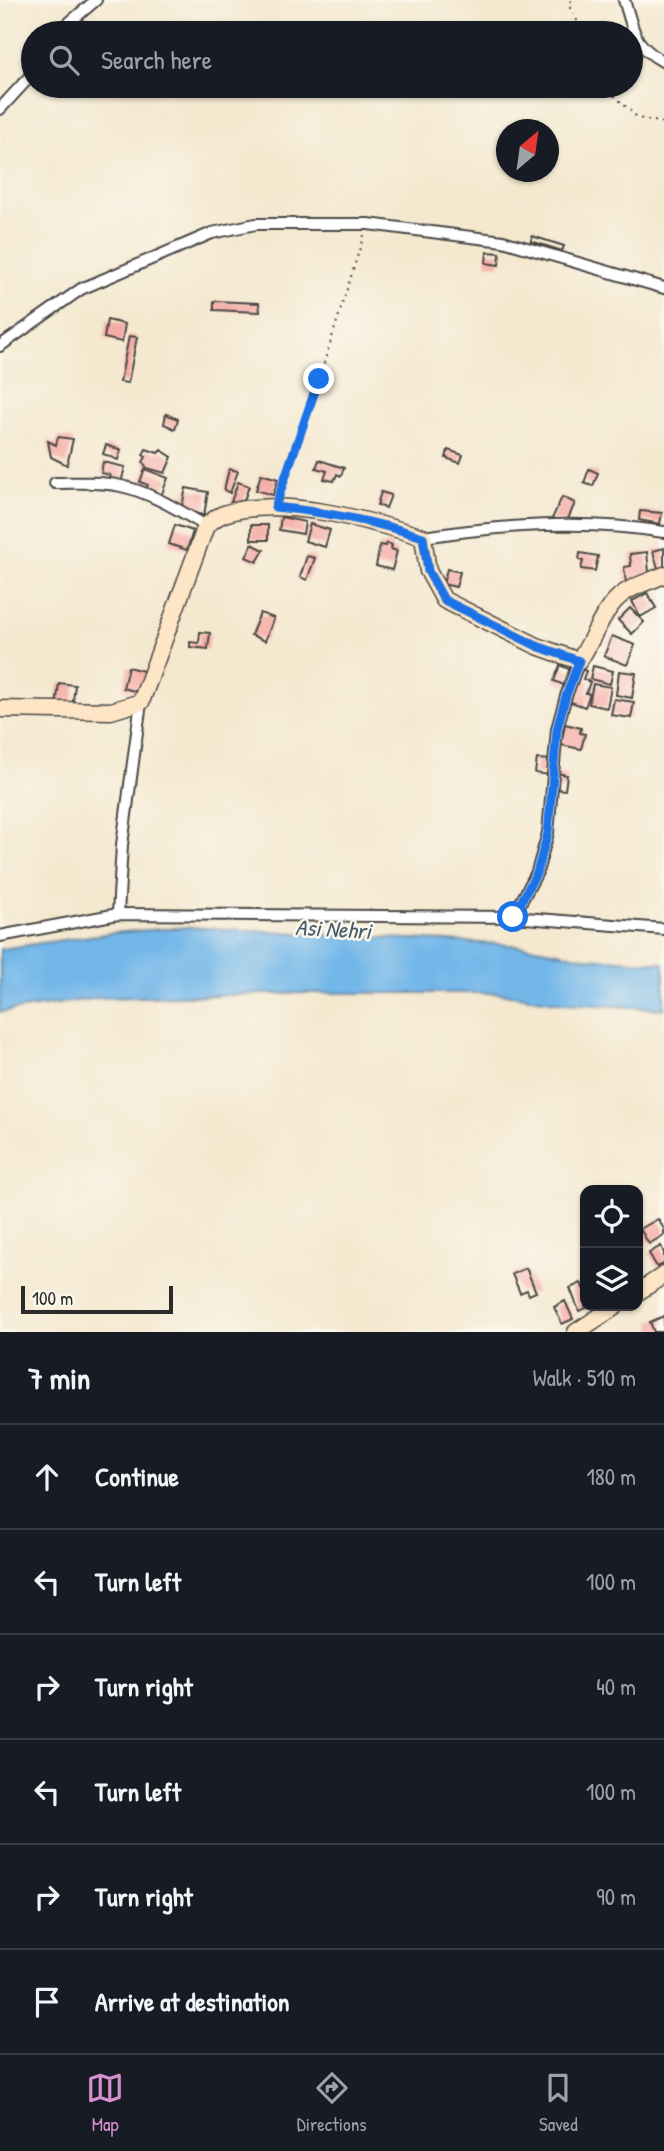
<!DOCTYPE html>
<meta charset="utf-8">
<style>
body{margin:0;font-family:"Patrick Hand",sans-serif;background:#20242c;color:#f1f3f6}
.controls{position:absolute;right:21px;bottom:21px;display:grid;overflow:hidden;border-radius:14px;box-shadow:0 2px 5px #0004}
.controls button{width:63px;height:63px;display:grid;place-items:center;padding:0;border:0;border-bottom:2px solid #363941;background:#171b24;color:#f1f3f6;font:35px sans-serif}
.compass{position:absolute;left:496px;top:119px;width:63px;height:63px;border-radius:50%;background:#171b24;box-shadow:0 2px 5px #0004;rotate:29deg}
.scale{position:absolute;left:21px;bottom:18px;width:152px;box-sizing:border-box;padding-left:7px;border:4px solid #2b2b2b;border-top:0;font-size:19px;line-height:24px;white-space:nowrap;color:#2b2b2b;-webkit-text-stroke:5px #fbf7ec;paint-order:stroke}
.stop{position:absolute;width:21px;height:21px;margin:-16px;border:5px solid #1a73e8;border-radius:50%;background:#fff}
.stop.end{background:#1a73e8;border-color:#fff;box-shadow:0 2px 7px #0008}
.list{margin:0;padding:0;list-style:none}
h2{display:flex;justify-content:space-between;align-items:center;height:91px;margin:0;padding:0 28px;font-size:30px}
h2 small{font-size:23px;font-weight:400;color:#9ea1a6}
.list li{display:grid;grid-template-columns:46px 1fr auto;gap:21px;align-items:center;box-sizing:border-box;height:105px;padding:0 28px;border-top:2px solid #363941}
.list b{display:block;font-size:26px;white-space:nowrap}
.list em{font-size:23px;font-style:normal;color:#9ea1a6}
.icon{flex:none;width:38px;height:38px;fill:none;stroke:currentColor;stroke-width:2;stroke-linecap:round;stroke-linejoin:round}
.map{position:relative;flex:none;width:664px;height:1332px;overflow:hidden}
.search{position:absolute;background:#171b24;box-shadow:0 2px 5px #0004;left:21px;right:21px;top:21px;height:77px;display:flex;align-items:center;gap:18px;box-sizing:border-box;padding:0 24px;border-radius:38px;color:#9ea1a6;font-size:26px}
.sheet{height:721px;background:#171b24}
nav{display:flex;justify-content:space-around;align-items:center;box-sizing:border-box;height:98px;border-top:2px solid #363941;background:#171b24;font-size:19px;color:#9ea1a6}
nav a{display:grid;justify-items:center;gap:4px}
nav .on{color:#d690ce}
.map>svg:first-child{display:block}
</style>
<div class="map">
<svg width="664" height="1332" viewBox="0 0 664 1332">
<rect width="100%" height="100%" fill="#fbf7ec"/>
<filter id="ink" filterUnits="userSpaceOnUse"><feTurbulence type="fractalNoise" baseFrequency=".0143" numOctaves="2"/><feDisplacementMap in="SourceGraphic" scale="14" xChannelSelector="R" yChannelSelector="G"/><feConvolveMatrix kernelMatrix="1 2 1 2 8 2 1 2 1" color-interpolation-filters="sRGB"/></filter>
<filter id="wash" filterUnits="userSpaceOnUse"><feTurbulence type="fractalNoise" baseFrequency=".00686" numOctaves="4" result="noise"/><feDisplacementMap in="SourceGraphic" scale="28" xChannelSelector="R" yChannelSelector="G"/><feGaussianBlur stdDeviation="1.57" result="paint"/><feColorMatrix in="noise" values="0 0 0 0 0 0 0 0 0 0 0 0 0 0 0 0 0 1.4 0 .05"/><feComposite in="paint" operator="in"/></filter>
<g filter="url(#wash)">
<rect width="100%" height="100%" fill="#f4e8cf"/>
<path fill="#73b7e9" stroke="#4f718a" stroke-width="2" d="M187 927 500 944 537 948 588 958 664 963V1009L564 1003 498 993H305L98 998 0 1012V949L111 933Z"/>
<g id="blocks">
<g fill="#f5aba5">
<path d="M532 236 564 246 562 251 531 241Z"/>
<path d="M487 252 500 253 499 265 486 263Z"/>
<path d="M214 301 259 303 260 312 214 310Z"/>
<path d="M107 320 125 324 122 342 104 338Z"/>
<path d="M129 336 137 337 128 383 120 382Z"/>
<path d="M166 414 178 419 175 429 164 424Z"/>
<path d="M58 437 73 439 67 465 51 457 48 441 56 445Z"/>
<path d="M106 445 121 450 118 460 103 454Z"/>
<path d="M146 449 158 453 161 450 172 457 165 473 147 468 143 462 146 457 143 455Z"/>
<path d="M448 450 463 455 460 463 446 458Z"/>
<path d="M319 460 344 468 341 476 337 474 334 481 324 479 327 471 316 468Z"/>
<path d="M103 462 125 467 121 483 109 480 110 475 101 473Z"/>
<path d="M145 469 168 478 161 496 146 490 148 485 140 482Z"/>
<path d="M229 469 238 471 230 493 224 490Z"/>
<path d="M589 469 598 473 593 486 584 483Z"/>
<path d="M261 474 278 479 273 495 256 490Z"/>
<path d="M238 482 249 486 242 506 231 502Z"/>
<path d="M186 488 208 492 204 515 181 511Z"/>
<path d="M381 492 391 495 386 508 377 505Z"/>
<path d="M562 497 575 503 567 521H551Z"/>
<path d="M640 511 662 513 660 524 639 520Z"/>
<path d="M281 517 305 522 303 534 279 530Z"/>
<path d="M310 524 330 530 325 547 305 541Z"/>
<path d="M175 525 193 531 187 550 169 544Z"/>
<rect x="251" y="525" width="17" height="15"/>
<path d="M387 543 392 545 391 549 397 551 392 570 376 566 380 545 386 546Z"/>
<path d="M252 544 264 550 257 562 246 557Z"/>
<path d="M664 548V571L659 572 653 551Z"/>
<path d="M647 552 650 581 626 583 624 567 631 566 630 554Z"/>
<path d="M580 553 598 556 595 571 581 569 583 561 579 560Z"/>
<path d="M307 556 315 558 307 580 300 577Z"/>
<path d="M447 569 460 572 456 587 443 584Z"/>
<path d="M647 593 656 608 640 617 632 601Z"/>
<path d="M630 608 644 622 632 634 618 620Z"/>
<path d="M260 613 274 618 265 641 251 635Z"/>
<path d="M200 632 210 633 208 649 190 647V642L199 643Z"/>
<path d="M612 636 635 645 627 665 604 656Z"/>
<path d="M560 665 573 671 566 686 554 681Z"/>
<path d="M593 666 613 671 610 684 590 679Z"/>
<path d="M128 667 147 672 142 693 123 688Z"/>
<path d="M579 668 586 671 583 679 590 682 586 693 590 694 585 707 568 701Z"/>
<path d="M619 671 636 673 632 698 616 695Z"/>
<path d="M59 683 75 685 72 708 56 706Z"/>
<path d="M593 684 611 687 607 708 589 704Z"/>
<path d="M614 699 634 702 631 718 611 715Z"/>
<path d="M565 724 581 728 580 733 585 734 581 749 561 745Z"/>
<path d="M537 759 551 760 550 775 535 773Z"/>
<path d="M557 773 567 775 565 790 555 789Z"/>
<path d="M658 1219 664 1229V1235L649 1244 640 1229Z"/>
<path d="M661 1246 664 1253V1264L657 1267 649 1253Z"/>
<path d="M526 1268 536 1292 529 1295 527 1290 520 1293 512 1274Z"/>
<path d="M581 1283 585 1292V1306H592L579 1311 570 1288Z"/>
<path d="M565 1301 573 1319 562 1324 554 1307Z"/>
<path d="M664 1316V1332H654L650 1322Z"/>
</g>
</g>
</g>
<g filter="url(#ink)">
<use href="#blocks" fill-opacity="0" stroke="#494744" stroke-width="2"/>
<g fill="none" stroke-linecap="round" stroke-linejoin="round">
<defs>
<g id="street">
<path d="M624 0C635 33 632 44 664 62"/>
<path d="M63 33 70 22 96 0"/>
<path d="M0 109 33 73"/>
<path d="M0 346 81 289 212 233 256 224H368L503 241 664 288"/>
<path d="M55 483C77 483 99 481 121 486 150 492 180 511 206 526"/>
<path d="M423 537C503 525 583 519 664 532"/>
<path d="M118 914 122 845 141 702"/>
<path d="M513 917 537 872 548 833 557 729 566 696 579 661"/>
<path d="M0 936 118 914 513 917 664 929"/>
</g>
<g id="secondary">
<path d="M0 709 111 711 141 702 206 526C211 522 217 516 224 514 279 495 368 520 423 537L428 571 444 600 537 646 579 661C593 641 603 607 624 593 635 585 651 581 664 575"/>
<path d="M638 1292 664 1275"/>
<path d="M576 1332 616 1306"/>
</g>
</defs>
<use href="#street" stroke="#494744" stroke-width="14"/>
<use href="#secondary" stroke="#494744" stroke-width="19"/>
<g stroke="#494744" stroke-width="2" stroke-dasharray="2 5" stroke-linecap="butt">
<path d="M571 0 570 8 584 33"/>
<path d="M604 86 638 118 664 123"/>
<path d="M278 496 319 379 364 235"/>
</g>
<use href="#street" stroke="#fff" stroke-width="10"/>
<use href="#secondary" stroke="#fde5c5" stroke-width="16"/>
</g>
</g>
<g fill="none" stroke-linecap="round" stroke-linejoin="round" filter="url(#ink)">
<path stroke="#1a73e8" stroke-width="9" d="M319 379 275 507C325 512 374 521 423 537L428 571 444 600 537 646 579 661 566 696 557 729 548 833 537 872 513 917"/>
</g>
<g text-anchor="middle" stroke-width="5" stroke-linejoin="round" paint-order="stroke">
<g font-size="23" font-style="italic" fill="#445c6e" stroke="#fbf7ec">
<text transform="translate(333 929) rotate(3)" y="8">Asi Nehri</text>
</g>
</g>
</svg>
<div class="controls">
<button><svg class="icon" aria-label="locate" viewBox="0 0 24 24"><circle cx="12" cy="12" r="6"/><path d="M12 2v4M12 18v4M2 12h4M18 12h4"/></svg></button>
<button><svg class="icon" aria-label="layers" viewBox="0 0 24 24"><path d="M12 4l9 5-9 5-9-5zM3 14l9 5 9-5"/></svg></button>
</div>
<svg class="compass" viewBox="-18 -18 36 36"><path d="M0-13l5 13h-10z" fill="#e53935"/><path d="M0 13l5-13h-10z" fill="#9ea1a6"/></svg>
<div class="scale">100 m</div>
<div class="stop" style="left:513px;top:917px"></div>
<div class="stop end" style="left:319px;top:379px"></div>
<div class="search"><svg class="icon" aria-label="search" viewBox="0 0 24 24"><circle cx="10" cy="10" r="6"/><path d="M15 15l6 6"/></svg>Search here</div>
</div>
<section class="sheet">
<h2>7 min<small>Walk · 510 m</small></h2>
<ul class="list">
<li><svg class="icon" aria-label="ahead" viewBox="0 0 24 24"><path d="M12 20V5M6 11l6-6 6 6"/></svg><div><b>Continue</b></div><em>180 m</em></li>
<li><svg class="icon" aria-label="left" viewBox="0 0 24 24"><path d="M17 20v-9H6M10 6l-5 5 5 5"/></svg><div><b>Turn left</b></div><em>100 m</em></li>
<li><svg class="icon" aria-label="right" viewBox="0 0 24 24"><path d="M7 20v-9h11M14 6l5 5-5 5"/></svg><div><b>Turn right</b></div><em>40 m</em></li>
<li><svg class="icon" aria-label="left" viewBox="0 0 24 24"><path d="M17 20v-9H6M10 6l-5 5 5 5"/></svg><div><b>Turn left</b></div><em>100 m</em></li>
<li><svg class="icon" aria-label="right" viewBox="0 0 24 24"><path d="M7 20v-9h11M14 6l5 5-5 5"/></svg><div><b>Turn right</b></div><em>90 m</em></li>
<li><svg class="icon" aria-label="arrive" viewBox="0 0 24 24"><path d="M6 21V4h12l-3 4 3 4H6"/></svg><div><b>Arrive at destination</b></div></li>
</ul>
</section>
<nav>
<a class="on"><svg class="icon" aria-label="map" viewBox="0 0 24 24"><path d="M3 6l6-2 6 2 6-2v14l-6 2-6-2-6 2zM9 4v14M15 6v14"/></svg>Map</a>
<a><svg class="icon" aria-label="directions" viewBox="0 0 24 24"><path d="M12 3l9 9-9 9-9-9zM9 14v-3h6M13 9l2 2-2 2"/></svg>Directions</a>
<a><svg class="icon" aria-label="saved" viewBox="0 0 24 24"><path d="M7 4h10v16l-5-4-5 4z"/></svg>Saved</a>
</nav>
